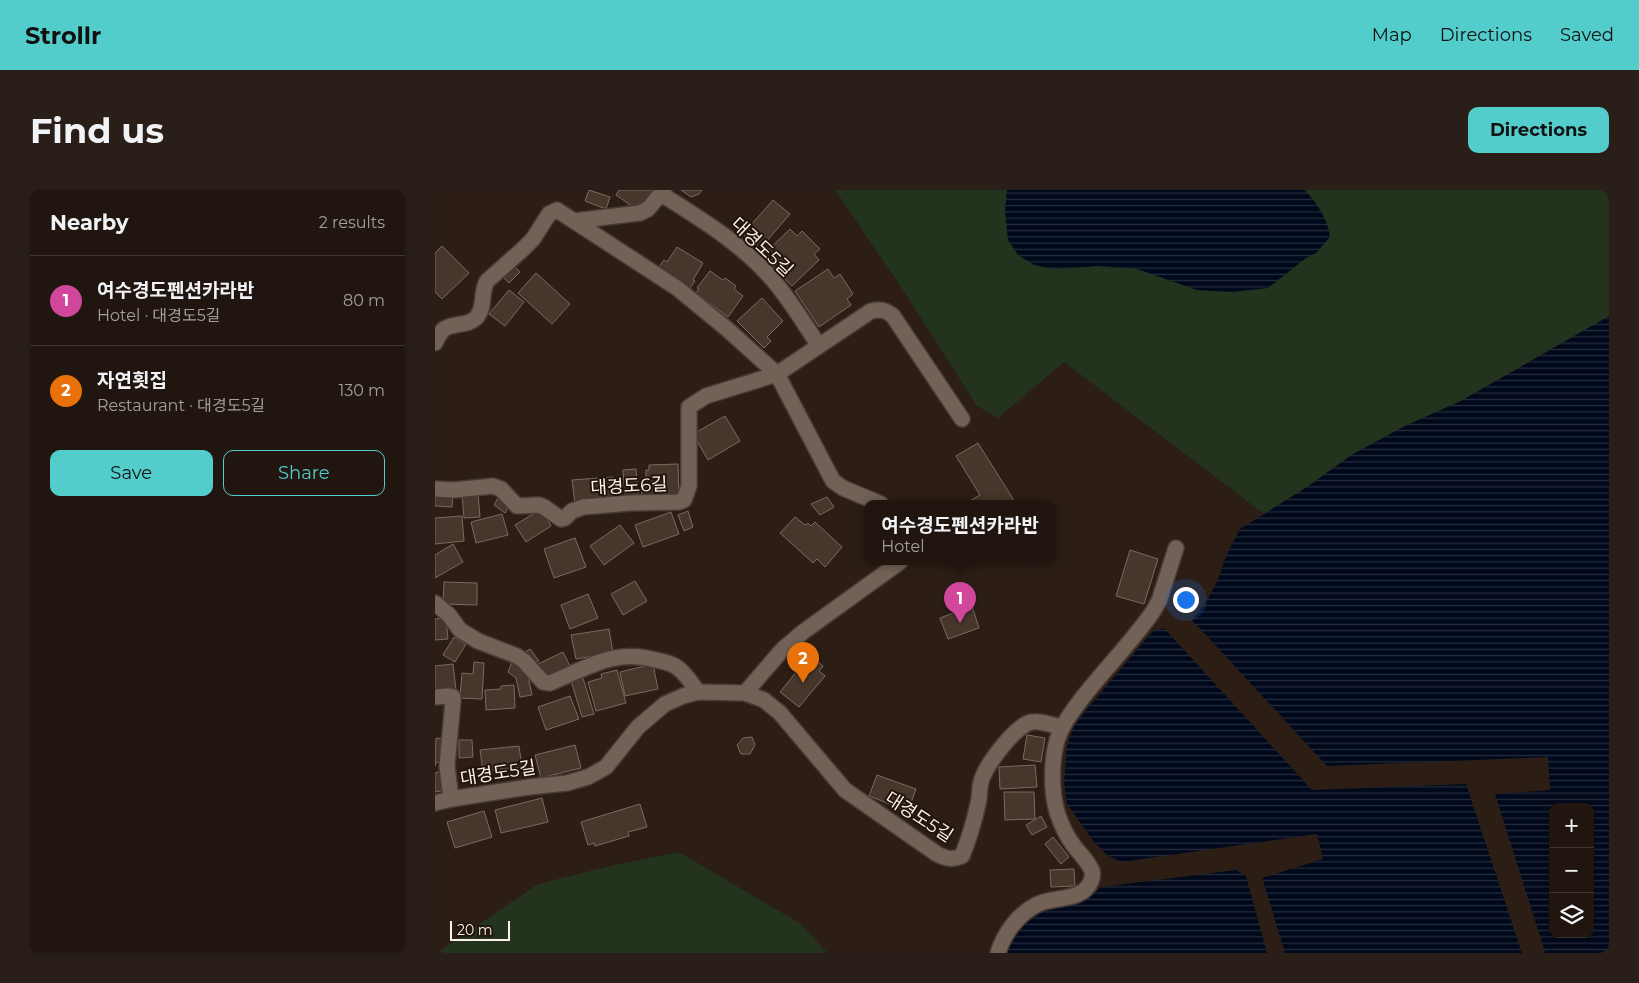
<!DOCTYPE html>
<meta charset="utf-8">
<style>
body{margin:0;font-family:Montserrat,"Noto Sans KR",sans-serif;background:#291f18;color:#f1f3f6}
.controls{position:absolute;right:15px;bottom:15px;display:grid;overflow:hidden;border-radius:10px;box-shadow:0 2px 8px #0003}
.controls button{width:45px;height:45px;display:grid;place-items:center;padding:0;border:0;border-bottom:1px solid #3e352f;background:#21160f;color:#f1f3f6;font:25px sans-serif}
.scale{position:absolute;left:15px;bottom:12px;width:60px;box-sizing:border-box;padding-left:5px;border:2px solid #fbf1ea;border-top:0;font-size:14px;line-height:18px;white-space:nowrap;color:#fbf1ea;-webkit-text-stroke:4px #22150b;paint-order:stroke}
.you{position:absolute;left:750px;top:409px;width:18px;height:18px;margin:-12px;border:4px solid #fff;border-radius:50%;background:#1a73e8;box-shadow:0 0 0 8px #1a73e833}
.badge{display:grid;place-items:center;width:32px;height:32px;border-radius:50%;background:#52cdcc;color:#fff;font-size:16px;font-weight:700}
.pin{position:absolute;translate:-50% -41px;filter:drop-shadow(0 1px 2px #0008)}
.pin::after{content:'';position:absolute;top:26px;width:18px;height:15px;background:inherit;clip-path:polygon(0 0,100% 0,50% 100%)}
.popup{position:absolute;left:429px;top:310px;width:192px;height:65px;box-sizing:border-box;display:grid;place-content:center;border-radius:10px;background:#21160f;filter:drop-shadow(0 1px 4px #0005);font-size:16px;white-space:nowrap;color:#a29f9e}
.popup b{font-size:19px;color:#f1f3f6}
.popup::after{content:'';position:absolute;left:50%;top:100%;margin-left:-10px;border:10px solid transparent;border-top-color:#21160f}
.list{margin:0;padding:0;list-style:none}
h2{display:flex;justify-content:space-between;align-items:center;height:65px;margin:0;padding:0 20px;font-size:21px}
h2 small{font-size:16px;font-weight:400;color:#a29f9e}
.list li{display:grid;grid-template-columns:32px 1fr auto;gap:15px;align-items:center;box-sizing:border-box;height:90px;padding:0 20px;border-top:1px solid #3e352f}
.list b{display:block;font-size:19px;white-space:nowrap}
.list p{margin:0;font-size:16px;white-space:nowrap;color:#a29f9e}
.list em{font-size:16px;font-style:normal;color:#a29f9e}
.actions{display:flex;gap:10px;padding:15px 20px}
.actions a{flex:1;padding:11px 0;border:1px solid #52cdcc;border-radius:10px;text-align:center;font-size:18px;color:#52cdcc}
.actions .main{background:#52cdcc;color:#111}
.icon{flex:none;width:28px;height:28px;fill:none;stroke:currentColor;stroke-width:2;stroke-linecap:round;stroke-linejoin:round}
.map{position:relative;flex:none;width:1174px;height:763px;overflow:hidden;border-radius:10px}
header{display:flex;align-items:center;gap:30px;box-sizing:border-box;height:70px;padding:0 25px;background:#52cdcc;color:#111}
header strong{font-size:24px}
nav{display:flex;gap:28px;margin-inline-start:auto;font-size:18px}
.intro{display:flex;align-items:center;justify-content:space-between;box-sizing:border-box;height:120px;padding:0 30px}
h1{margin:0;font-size:35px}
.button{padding:12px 22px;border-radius:10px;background:#52cdcc;color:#111;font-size:18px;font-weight:700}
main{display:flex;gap:30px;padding:0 30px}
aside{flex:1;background:#21160f;border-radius:10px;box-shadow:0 2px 8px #0003}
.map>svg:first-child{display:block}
</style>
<header>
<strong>Strollr</strong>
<nav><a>Map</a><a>Directions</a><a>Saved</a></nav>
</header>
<div class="intro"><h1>Find us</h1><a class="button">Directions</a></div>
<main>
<aside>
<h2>Nearby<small>2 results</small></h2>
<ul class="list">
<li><span class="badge" style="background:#d1479c">1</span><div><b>여수경도펜션카라반</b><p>Hotel · 대경도5길</p></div><em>80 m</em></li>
<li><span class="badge" style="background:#e8710a">2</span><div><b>자연횟집</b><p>Restaurant · 대경도5길</p></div><em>130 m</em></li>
</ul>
<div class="actions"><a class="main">Save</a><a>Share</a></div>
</aside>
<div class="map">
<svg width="1174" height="763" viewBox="0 0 1174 763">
<defs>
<pattern id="water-rules" width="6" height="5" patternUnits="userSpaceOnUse" patternTransform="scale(1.25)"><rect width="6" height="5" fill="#00091b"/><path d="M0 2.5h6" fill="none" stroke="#262d3c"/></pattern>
</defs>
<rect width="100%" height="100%" fill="#2c1e14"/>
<g fill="#23331d">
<path d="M400 0H1174V126L1026 211 970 236 918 264 872 297 829 324 629 172 563 228 542 216 466 97Z"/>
<path d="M244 662 366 734 390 760 391 763H2L103 694 179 675Z"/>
</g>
<g fill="url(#water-rules)" fill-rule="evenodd">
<path d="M572 0H870C883 15 892 27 895 47L881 63 871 68 833 98 797 102 762 100 702 79 662 76 625 79 612 78 599 75 583 65 573 50 570 20Z"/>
<path d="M1174 126V763H1108L1110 762 1060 604 1115 600 1113 567 892 576 757 430 771 412 783 390 791 366 805 339 872 297 918 264 970 236 1026 211ZM1118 617H1155V744H1118Z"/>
<path d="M729 438 877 600 1031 594 1087 763H850L827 688 888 669 882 644 686 672 672 665 660 653 632 614 629 592 632 556 639 536 652 519 717 442Z"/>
<path d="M801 680 811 686 832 763H572L580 746 590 734 607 722 653 709 666 697Z"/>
</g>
<g fill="#46362c" stroke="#7c695f">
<path d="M154 0 175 7 171 19 150 11Z"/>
<path d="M184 0H218L204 21 181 5Z"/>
<path d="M246 0H267L264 4 256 7Z"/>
<path d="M338 10 355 24 325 59 308 44Z"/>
<path d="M355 39 362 46 367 41 385 59 379 64 384 70 357 96 327 66Z"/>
<path d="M7 56 34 83 7 109 0 102V63Z"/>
<path d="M242 57 268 73 258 90 260 91 255 98 224 77 229 70 232 72Z"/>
<path d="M78 75 85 82 74 93 67 86Z"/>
<path d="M393 79 399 88 405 84 418 104 412 109 416 115 384 137 360 101Z"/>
<path d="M275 81 288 90 290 88 301 96 299 99 308 106 293 127 261 103 264 99 262 98Z"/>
<path d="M101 83 135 114 117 134 83 103Z"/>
<path d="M74 100 89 112 70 136 54 124Z"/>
<path d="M327 108 348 131 332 147 336 151 329 158 302 131Z"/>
<path d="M290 226 305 251 273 270 258 244Z"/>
<path d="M543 253 580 312 576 314H534L533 312 545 305 521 266Z"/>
<path d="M243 274 244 307H207V289H211V280H214V275Z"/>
<path d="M201 279 203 305 190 306 188 280Z"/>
<path d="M178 287 180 311 140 314 137 290Z"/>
<path d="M0 302 18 303 17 317 0 316Z"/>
<path d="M43 304 45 327 29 328 27 305Z"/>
<path d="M392 307 399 317 385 325 376 314Z"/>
<path d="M63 308 74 316 70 323 59 315Z"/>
<path d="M103 321 112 328 116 336 91 352 80 335Z"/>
<path d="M253 321 258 337 249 341 243 325Z"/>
<path d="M236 322 244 344 208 357 200 335Z"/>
<path d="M67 324 73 345 41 353 36 332Z"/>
<path d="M27 326 29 351 0 354V328Z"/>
<path d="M360 327 370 335 373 333 376 336 380 332 407 357 390 377 382 369 378 373 345 343Z"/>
<path d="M185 335 199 353 169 375 155 356Z"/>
<path d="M140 348 151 377 119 388 109 359Z"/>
<path d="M18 354 28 372 0 388V365Z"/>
<path d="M695 360 723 369 709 414 681 406Z"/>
<path d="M200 391 212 411 188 425 176 404Z"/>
<path d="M9 392 42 393V415L8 414Z"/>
<path d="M153 404 163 428 135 439 126 415Z"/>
<path d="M537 416 544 438 513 449 505 428Z"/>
<path d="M11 428 13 449 0 450V429Z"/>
<path d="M174 439 178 463 141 469 136 445Z"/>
<path d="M19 447 31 454 20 472 8 465Z"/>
<path d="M95 459 104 471 97 474 89 463Z"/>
<path d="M128 462 135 476 110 487 103 474Z"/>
<path d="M375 465 388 476 384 481 390 486 364 517 345 502Z"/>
<path d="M39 472 49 473 47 509 25 508 27 483 38 484Z"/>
<path d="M77 472 87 478 93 486 97 505 85 507 81 488 73 482Z"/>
<path d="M18 474 21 500 0 502V476Z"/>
<path d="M218 474 223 499 190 506 185 482Z"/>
<path d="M182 480 191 513 161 521 153 492 167 488 166 484Z"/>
<path d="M148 488 159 524 147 527 136 491Z"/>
<path d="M79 495 80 518 51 520 50 500 66 499V496Z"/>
<path d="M135 506 144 529 111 540 103 517Z"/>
<path d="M592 545 610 548 606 572 588 569Z"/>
<path d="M317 547 320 555 315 564H306L302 555 308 548Z"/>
<path d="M1 548 9 549 7 573 1 572 0 576Z"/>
<path d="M24 550H37L38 567 24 568Z"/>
<path d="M140 555 146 578 106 588 100 565Z"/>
<path d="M84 556 87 577 48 581 45 560Z"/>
<path d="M600 575 602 597 565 599 564 577Z"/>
<path d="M6 581 10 600 0 602V583Z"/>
<path d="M442 585 481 599 473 621 434 606Z"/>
<path d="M569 602H599L600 629 570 630Z"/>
<path d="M107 608 113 632 66 643 60 620Z"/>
<path d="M205 614 212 637 193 642 194 646 160 656 159 653 153 655 146 632Z"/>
<path d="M49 621 57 647 20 658 12 632Z"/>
<path d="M606 626 612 637 597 645 591 635Z"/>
<path d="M618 647 634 667 626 674 610 654Z"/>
<path d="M639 679 640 696 616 697 615 680Z"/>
</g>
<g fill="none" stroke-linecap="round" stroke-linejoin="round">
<defs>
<g id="minor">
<path d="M226 4C266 29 307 54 338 90 355 110 369 133 384 156"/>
<path d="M139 31 205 23 213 19 229 0"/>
<path d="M0 153C2 149 5 143 8 140 17 132 32 137 41 128 51 117 45 103 52 91L87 60 98 49 114 24 122 20 242 98 292 139 342 184 398 291 408 298 446 314"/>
<path d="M0 299 19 300 58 296 66 299 82 316 104 315 109 317 126 329 130 328 137 321 148 317 195 313 244 312 249 310 254 296V217L271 206 342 184 436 121C446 119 451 120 458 126L527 229"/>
<path d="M0 413 14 425 25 440 43 451 82 466 89 471 108 492 115 493C152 478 180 458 221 470 229 472 237 473 243 478 251 484 257 494 263 502"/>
<path d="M310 503 348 459 368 442 465 372"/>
<path d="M0 507 12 506 18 507V511L12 576 16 609"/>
<path d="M0 613 16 609 94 597 132 593 153 587 171 577 203 537 230 514 248 506 263 502 310 503 329 510 345 523 410 600 502 664C512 669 517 670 527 666 534 649 539 632 543 614 545 607 544 599 546 592 550 576 581 534 597 532 606 530 618 536 627 537"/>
<path d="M563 763C569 743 584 723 603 714 619 706 648 712 656 691 658 686 658 681 655 677 651 669 644 663 639 656 631 646 626 634 622 622 616 600 616 572 622 550 627 535 636 523 645 511 668 481 695 454 717 423L724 411 741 358"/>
</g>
</defs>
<use href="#minor" stroke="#473b35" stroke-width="18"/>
<use href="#minor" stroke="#726156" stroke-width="15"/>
</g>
<g text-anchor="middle" stroke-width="4" stroke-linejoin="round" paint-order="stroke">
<g font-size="18" fill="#fbf1ea" stroke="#22150b">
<text transform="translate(327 57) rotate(43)" y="6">대경도5길</text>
<text transform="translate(194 296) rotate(-3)" y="6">대경도6길</text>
<text transform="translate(63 583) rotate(-9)" y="6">대경도5길</text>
<text transform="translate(484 627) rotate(33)" y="6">대경도5길</text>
</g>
</g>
</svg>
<div class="controls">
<button>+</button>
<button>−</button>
<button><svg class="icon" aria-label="layers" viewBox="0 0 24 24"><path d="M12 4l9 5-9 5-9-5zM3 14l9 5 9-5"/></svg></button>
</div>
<div class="scale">20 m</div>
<div class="you"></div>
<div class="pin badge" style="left:525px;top:433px;background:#d1479c">1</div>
<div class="popup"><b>여수경도펜션카라반</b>Hotel</div>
<div class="pin badge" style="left:368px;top:493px;background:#e8710a">2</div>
</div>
</main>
